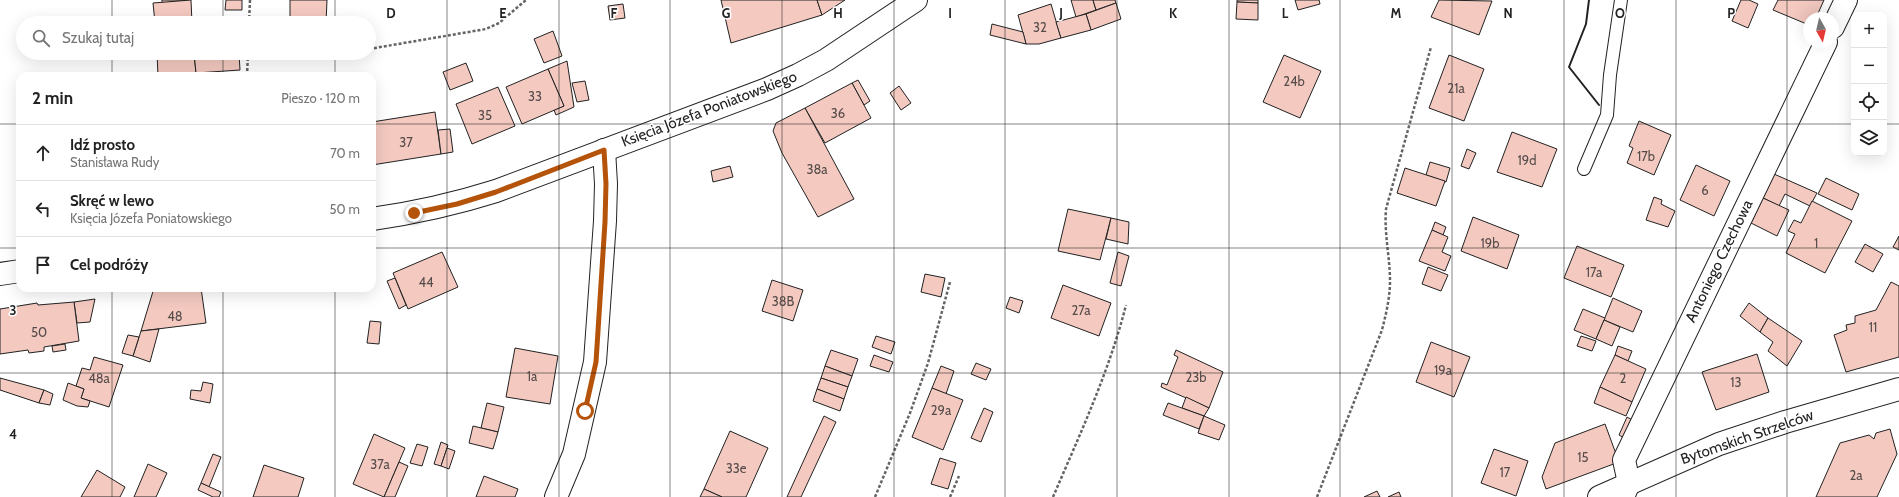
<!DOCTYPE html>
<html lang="pl">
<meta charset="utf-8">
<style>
body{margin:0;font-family:Cabin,sans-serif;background:#f6f6f6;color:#222}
.controls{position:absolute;right:12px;top:12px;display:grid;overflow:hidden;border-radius:8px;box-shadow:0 4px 16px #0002}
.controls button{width:36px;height:36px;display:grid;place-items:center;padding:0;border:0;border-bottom:1px solid #e0e0e0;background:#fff;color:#222;font:20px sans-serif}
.compass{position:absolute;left:1803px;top:12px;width:36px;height:36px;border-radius:50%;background:#fff;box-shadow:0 4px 16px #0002;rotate:172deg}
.stop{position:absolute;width:12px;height:12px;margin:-9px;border:3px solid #b45309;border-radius:50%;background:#fff}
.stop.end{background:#b45309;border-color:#fff;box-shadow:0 1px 4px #0008}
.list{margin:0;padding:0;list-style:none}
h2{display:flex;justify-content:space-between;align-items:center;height:52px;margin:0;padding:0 16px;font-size:17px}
h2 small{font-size:13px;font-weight:400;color:#767676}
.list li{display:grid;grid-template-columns:26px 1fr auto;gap:12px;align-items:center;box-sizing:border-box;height:56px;padding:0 16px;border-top:1px solid #e0e0e0}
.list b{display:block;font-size:15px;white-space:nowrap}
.list p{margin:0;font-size:13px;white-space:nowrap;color:#767676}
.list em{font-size:13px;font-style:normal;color:#767676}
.icon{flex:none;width:22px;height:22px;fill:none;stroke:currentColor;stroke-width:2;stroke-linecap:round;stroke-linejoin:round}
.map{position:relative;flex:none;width:1899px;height:497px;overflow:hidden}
.search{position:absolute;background:#fff;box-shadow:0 4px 16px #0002;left:16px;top:16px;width:360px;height:44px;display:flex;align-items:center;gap:10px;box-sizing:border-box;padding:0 14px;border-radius:22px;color:#767676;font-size:15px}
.panel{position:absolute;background:#fff;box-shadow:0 4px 16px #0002;left:16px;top:72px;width:360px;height:220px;border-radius:12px}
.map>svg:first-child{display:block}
</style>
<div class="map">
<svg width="1899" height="497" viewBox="0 0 1899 497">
<rect width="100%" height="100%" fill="#fff"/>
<g fill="#f3c9c0" stroke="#222">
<path d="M162 0H191L162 3Z"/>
<path d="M191 0 192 23H155L153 3Z"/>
<path d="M226 0H242V10H225Z"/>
<path d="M290 0H327L326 23H290Z"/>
<path d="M721 0H817L822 15 731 43Z"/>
<path d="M817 0H845L822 15Z"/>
<path d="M1071 0H1093L1096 10 1076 17Z"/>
<path d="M1093 0H1115L1116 3 1096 10Z"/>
<path d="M1237 0H1258V3L1237 2Z"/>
<path d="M1295 0H1319L1320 4 1298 10Z"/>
<path d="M1439 0 1492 1 1479 35 1431 17Z"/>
<path d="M1741 0H1749L1758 4 1748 28 1732 21Z"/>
<path d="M1778 0H1824L1816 18H1809V25L1773 10Z"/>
<path d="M1237 2 1258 3V20L1236 19Z"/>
<path d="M1116 3 1121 19 1091 30 1086 14Z"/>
<path d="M623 4 625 18 610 20 608 6Z"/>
<path d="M1051 4 1061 38 1039 44H1026L1018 15Z"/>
<path d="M1086 14 1091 30 1061 38 1056 22Z"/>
<path d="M992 24 1023 32 1026 44 990 35Z"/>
<path d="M553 31 562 56 544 63 534 39Z"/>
<path d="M157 53H194L196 73 158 76Z"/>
<path d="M194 53H239L240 70 196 73Z"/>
<path d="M1284 55 1321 71 1300 118 1263 102Z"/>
<path d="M1449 55 1484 69 1464 121 1429 108Z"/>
<path d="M567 61 574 107 556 115 554 110 564 106 548 69Z"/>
<path d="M466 63 473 81 450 90 443 72Z"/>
<path d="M548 69 564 106 522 124 506 87Z"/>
<path d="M858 80 870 101 864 105 852 83Z"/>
<path d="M585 81 589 100 577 102 572 83Z"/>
<path d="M852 83 871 118 825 143 805 108Z"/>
<path d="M899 86 911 103 901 110 890 93Z"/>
<path d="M498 87 515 126 472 144 456 104Z"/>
<path d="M805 108 854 199 818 217 782 153 773 131 776 123Z"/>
<path d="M435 112 441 154 372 165V122Z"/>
<path d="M1639 121 1671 135 1654 175 1627 163 1633 148 1629 146Z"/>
<path d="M450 129 453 152 441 154 438 130Z"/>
<path d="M1512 132 1557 149 1542 187 1497 172Z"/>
<path d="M1467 149 1476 153 1469 169 1461 166Z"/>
<path d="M1430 162 1450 168 1446 182 1426 175Z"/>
<path d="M1696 165 1730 181 1714 216 1680 200Z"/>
<path d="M730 166 733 177 713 182 711 171Z"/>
<path d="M1405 168 1445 181 1436 206 1397 193Z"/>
<path d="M1774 174 1817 193 1810 206 1785 194 1779 206 1763 198Z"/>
<path d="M1826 178 1859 194 1852 210 1818 194Z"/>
<path d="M1654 197 1662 200 1661 204 1675 211 1668 227 1646 220Z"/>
<path d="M1763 198 1789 210 1777 236 1751 223Z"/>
<path d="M1812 201 1852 221 1825 273 1786 253 1795 234 1788 231 1794 220 1801 223Z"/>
<path d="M1068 209 1111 218 1100 260 1058 251Z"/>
<path d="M1473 217 1519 235 1507 269 1461 251Z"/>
<path d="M1111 218 1129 222 1128 244 1106 239Z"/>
<path d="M1435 222 1446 227 1443 235 1432 230Z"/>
<path d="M1432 230 1448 237 1442 252 1451 256 1445 271 1419 261Z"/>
<path d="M1899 236V250L1893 247Z"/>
<path d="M1865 244 1883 254 1873 272 1855 262Z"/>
<path d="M1577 246 1624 265 1611 297 1564 278Z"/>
<path d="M442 252 458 287 408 309 393 273Z"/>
<path d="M1118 252 1129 256 1121 286 1110 283Z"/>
<path d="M1428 267 1448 275 1441 291 1422 284Z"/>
<path d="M925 274 945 278 941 297 921 292Z"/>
<path d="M395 278 406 305 399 309 387 281Z"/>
<path d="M772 280 803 290 793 321 762 311Z"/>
<path d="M1891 282 1899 286V357L1846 372 1834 335 1847 330 1846 325 1855 323V316L1876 310Z"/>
<path d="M1063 285 1111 303 1099 336 1051 318Z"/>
<path d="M154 288H201L206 323 141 331Z"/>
<path d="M1010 297 1023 301 1019 313 1006 308Z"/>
<path d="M1613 298 1642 311 1633 332 1604 320Z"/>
<path d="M95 299 90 322 77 323 74 302Z"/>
<path d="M74 302 79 341 44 347V351L29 353 28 350 0 354V309L37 303 38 305Z"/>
<path d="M1749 303 1768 318 1760 332 1740 316Z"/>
<path d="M1583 309 1605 318 1596 339 1574 330Z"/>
<path d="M1768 318 1802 341 1787 366 1768 351 1773 342 1760 332Z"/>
<path d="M1604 320 1620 327 1612 346 1596 339Z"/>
<path d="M370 321 381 322 379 344 367 343Z"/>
<path d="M159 329 150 362 133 356 141 331Z"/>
<path d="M128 335 139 337 133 356 122 353Z"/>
<path d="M876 336 895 342 891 354 872 347Z"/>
<path d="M1581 336 1596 341 1592 351 1577 346Z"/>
<path d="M1431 342 1470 357 1454 397 1416 382Z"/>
<path d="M65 344 66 350 53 352 52 346Z"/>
<path d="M1618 346 1632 351 1628 361 1615 355Z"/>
<path d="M515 348 558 356 550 404 506 397Z"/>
<path d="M831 350 858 359 852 376 825 366Z"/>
<path d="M1176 350 1223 372 1209 408 1161 387 1162 383 1167 385 1178 357 1174 355Z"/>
<path d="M1757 354 1769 392 1716 410 1702 372Z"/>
<path d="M874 355 893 362 889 372 870 366Z"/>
<path d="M1615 355 1646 369 1632 402 1600 387Z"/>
<path d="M94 357 123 365 109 407 81 398 84 389 76 386 82 368 90 370Z"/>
<path d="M976 363 991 369 986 380 971 374Z"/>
<path d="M825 366 852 376 848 387 821 378Z"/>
<path d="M941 366 954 371 946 394 932 388Z"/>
<path d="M0 378 44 390 39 403 0 390Z"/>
<path d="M821 378 848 387 844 399 817 389Z"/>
<path d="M203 382 213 384 210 403 190 399 191 390 201 391Z"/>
<path d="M68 383 84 389 81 398 90 401 88 407 77 406 63 400Z"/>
<path d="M1600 387 1632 402 1626 416 1594 403Z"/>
<path d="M932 388 963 400 943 450 912 437Z"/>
<path d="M817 389 844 399 840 411 813 401Z"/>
<path d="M44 390 53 394 50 405 39 403Z"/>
<path d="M1186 397 1209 408 1204 416 1182 408Z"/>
<path d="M487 403 504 407 498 432 481 428Z"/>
<path d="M1168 403 1204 416 1199 429 1163 415Z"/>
<path d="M984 408 993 412 981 442 971 438Z"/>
<path d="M824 416 836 422 801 497H787Z"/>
<path d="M1204 416 1225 425 1219 440 1198 433Z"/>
<path d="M1627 417 1634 421 1626 439 1619 435Z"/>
<path d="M1605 424 1619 462 1546 489 1542 477 1555 443Z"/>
<path d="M473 426 498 432 493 449 469 443Z"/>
<path d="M1890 429 1897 454 1877 497H1816L1840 443 1869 435 1874 439 1876 433Z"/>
<path d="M730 431 768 448 746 497H722L704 489Z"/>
<path d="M374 434 405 448 384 497 353 484Z"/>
<path d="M441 442 448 445 441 466 434 464Z"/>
<path d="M417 444 428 447 422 466 410 463Z"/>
<path d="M447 448 455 451 449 469 441 466Z"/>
<path d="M1494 449 1528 461 1516 496 1481 483Z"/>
<path d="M213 454 221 457 209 487 201 483Z"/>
<path d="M940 458 956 463 948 489 931 484Z"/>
<path d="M399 462 408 466 395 497H384Z"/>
<path d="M148 464 167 473 156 497H134Z"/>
<path d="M264 465 304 478 298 497H253Z"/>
<path d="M97 470 125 487 120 497H81Z"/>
<path d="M484 476 518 489 515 497H476Z"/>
<path d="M201 483 221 492 219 497H213L198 490Z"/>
<path d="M704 489 722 497H700Z"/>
<path d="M1377 491 1380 497H1364Z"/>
<path d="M1399 492 1401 497H1388Z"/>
</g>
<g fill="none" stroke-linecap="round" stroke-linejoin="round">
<defs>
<path id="lane" d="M1584 169 1607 115 1610 75 1621 0"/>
<g id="street">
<path d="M1833 27 1846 0"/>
<path d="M372 219C414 213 455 204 496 191L767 89 798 75 826 60 916 0"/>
<path d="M0 274 20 271"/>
<path d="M556 497 574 454 595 362 605 221 606 184 604 150"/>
<path d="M1599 497 1719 444 1785 422 1899 389"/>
<path d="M1623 497 1629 483 1624 460 1826 42"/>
</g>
</defs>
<use href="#lane" stroke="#222" stroke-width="14"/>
<use href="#street" stroke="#222" stroke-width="24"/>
<g stroke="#646464" stroke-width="2.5" stroke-dasharray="3 2" stroke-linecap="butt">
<path d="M249 23 250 0"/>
<path d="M369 49 486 29 499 23 526 0"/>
<path d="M247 76 248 53"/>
<path d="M875 497 910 413 928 363 950 282"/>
<path d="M950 497 959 476"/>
<path d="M1053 497C1080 434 1109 372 1126 305"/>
<path d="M1317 497 1382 330C1386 314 1390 298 1390 281 1390 257 1384 234 1386 209L1431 47"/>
</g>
<use href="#lane" stroke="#fff" stroke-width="12"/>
<use href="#street" stroke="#fff" stroke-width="22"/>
<path stroke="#222" stroke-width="2" d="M1589 0 1586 24 1569 67 1599 105"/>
</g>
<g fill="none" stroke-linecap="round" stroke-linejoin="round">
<path stroke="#b45309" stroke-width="5" d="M414 213 457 204 496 192 604 150 606 184 605 222 596 362 585 411"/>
</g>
<path fill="none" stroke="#222" stroke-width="1" stroke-opacity="0.55" d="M112 0V23M223 0V23M335 0V23M447 0V497M559 0V497M670 0V497M782 0V497M894 0V497M1005 0V497M1117 0V497M1229 0V497M1340 0V497M1452 0V497M1564 0V497M1676 0V497M1787 0V497M112 53V76M223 53V76M335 53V76M0 124H20M372 124H1854M1884 124H1899M0 248H20M372 248H1899M112 288V497M223 288V497M335 288V497M0 373H1899"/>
<g text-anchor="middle" stroke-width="3" stroke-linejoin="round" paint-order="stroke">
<g font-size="13" fill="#564c4a">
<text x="1040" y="32">32</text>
<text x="1294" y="86">24b</text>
<text x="1456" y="93">21a</text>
<text x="535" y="101">33</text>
<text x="838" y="118">36</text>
<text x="485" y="120">35</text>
<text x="406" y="147">37</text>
<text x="1646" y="161">17b</text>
<text x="1527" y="165">19d</text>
<text x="817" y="174">38a</text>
<text x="1705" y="195">6</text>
<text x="1490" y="248">19b</text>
<text x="1816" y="248">1</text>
<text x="1594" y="277">17a</text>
<text x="426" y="287">44</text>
<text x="783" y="306">38B</text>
<text x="1081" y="315">27a</text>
<text x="175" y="321">48</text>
<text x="1873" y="332">11</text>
<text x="39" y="337">50</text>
<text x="1443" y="375">19a</text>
<text x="532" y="381">1a</text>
<text x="1196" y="382">23b</text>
<text x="99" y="383">48a</text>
<text x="1623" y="383">2</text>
<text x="1736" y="387">13</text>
<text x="941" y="415">29a</text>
<text x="1583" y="462">15</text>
<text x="380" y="469">37a</text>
<text x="736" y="473">33e</text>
<text x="1505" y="477">17</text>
<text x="1856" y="480">2a</text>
</g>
<g font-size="15" fill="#222" stroke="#fff">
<text transform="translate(709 109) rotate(-21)" y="5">Księcia Józefa Poniatowskiego</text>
<text transform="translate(1719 261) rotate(-64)" y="5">Antoniego Czechowa</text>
<text transform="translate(1747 437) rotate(-19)" y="5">Bytomskich Strzelców</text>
</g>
</g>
<g font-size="13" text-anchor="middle" font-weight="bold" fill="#222" stroke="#fff" stroke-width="3" stroke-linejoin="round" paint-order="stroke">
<text x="391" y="18">D</text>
<text x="503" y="18">E</text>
<text x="614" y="18">F</text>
<text x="726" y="18">G</text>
<text x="838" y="18">H</text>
<text x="950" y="18">I</text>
<text x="1061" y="18">J</text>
<text x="1173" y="18">K</text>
<text x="1285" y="18">L</text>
<text x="1396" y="18">M</text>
<text x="1508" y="18">N</text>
<text x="1620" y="18">O</text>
<text x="1731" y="18">P</text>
<text x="13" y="315">3</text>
<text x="13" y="439">4</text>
</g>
</svg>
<div class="controls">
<button>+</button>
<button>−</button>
<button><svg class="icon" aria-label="locate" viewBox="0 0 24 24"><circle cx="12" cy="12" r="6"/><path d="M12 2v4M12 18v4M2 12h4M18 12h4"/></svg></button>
<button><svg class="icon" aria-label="layers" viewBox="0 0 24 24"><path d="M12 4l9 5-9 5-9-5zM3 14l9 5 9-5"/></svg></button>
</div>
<svg class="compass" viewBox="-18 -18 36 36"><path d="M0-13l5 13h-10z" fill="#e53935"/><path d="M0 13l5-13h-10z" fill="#767676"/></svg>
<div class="stop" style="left:585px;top:411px"></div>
<div class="stop end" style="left:414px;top:213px"></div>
<div class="search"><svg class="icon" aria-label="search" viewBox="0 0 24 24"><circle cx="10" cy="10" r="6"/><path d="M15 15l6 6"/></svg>Szukaj tutaj</div>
<section class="panel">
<h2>2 min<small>Pieszo · 120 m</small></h2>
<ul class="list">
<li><svg class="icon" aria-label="ahead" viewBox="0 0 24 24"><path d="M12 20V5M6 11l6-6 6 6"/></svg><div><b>Idź prosto</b><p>Stanisława Rudy</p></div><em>70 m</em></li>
<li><svg class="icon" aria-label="left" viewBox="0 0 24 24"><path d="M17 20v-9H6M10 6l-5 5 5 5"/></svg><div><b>Skręć w lewo</b><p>Księcia Józefa Poniatowskiego</p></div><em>50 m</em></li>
<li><svg class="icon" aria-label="arrive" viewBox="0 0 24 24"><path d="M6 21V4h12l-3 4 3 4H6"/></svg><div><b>Cel podróży</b></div></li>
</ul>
</section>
</div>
